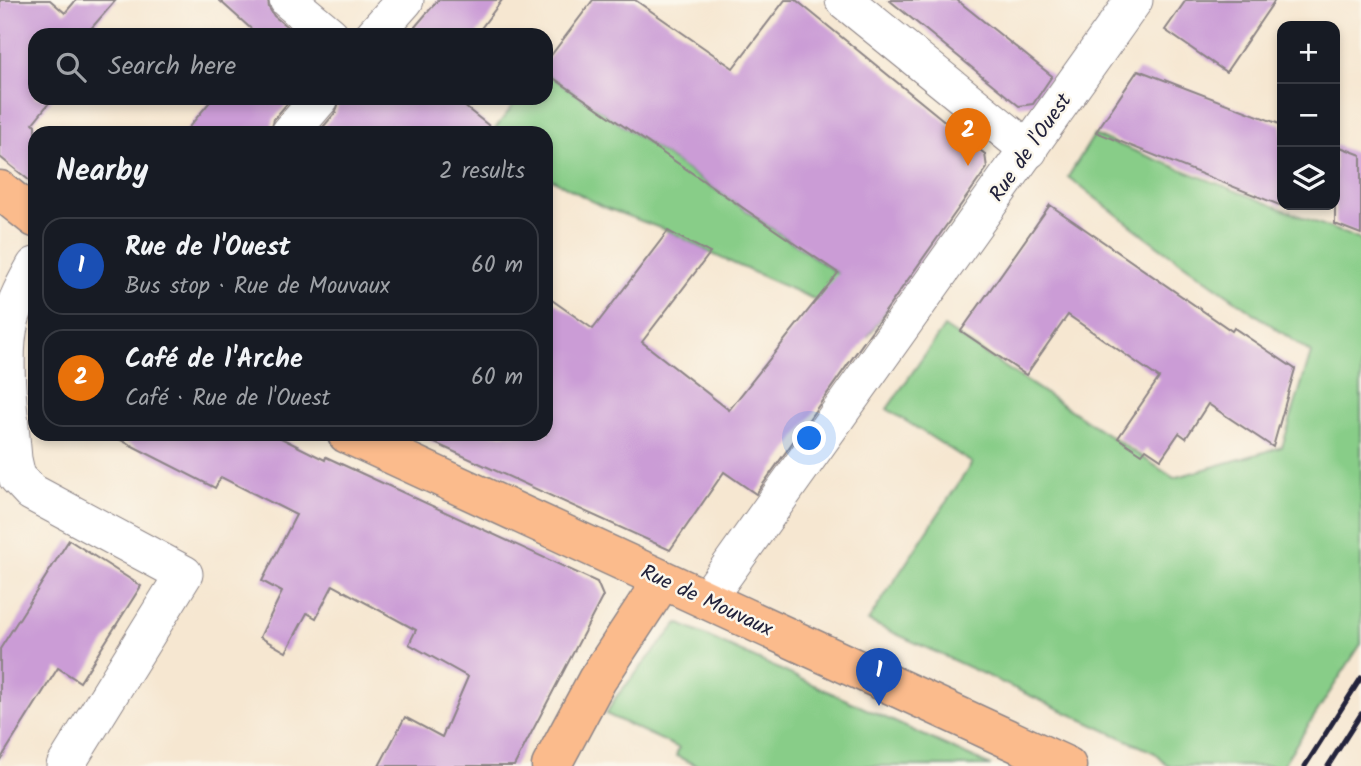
<!DOCTYPE html>
<meta charset="utf-8">
<style>
body{margin:0;font-family:Kalam,sans-serif;background:#20242c;color:#f1f3f6}
.controls{position:absolute;right:21px;top:21px;display:grid;overflow:hidden;border-radius:14px;box-shadow:0 4px 10px #0003}
.controls button{width:63px;height:63px;display:grid;place-items:center;padding:0;border:0;border-bottom:2px solid #363941;background:#171b24;color:#f1f3f6;font:35px sans-serif}
.you{position:absolute;left:810px;top:439px;width:24px;height:24px;margin:-18px;border:5px solid #fff;border-radius:50%;background:#1a73e8;box-shadow:0 0 0 10px #1a73e833}
.badge{display:grid;place-items:center;width:46px;height:46px;border-radius:50%;background:#d1495b;color:#fff;font-size:23px;font-weight:700}
.pin{position:absolute;translate:-50% -58px;filter:drop-shadow(0 2px 4px #0008)}
.pin::after{content:'';position:absolute;top:37px;width:24px;height:21px;background:inherit;clip-path:polygon(0 0,100% 0,50% 100%)}
.list{margin:0;padding:0;list-style:none}
h2{display:flex;justify-content:space-between;align-items:center;height:91px;margin:0;padding:0 28px;font-size:30px}
h2 small{font-size:23px;font-weight:400;color:#9ea1a6}
.list li{display:grid;grid-template-columns:46px 1fr auto;gap:21px;align-items:center;box-sizing:border-box;height:98px;margin:0 14px 14px;padding:0 14px;border:2px solid #363941;border-radius:21px}
.list b{display:block;font-size:26px;white-space:nowrap}
.list p{margin:0;font-size:23px;white-space:nowrap;color:#9ea1a6}
.list em{font-size:23px;font-style:normal;color:#9ea1a6}
.icon{flex:none;width:38px;height:38px;fill:none;stroke:currentColor;stroke-width:2;stroke-linecap:round;stroke-linejoin:round}
.map{position:relative;flex:none;width:1361px;height:766px;overflow:hidden}
.search{position:absolute;background:#171b24;box-shadow:0 4px 10px #0003;left:28px;top:28px;width:525px;height:77px;display:flex;align-items:center;gap:18px;box-sizing:border-box;padding:0 24px;border-radius:21px;color:#9ea1a6;font-size:26px}
.panel{position:absolute;background:#171b24;box-shadow:0 4px 10px #0003;left:28px;top:126px;width:525px;height:315px;border-radius:21px}
.map>svg:first-child{display:block}
</style>
<div class="map">
<svg width="1361" height="766" viewBox="0 0 1361 766">
<rect width="100%" height="100%" fill="#fbf7ec"/>
<filter id="ink" filterUnits="userSpaceOnUse"><feTurbulence type="fractalNoise" baseFrequency=".0143" numOctaves="2"/><feDisplacementMap in="SourceGraphic" scale="14" xChannelSelector="R" yChannelSelector="G"/><feConvolveMatrix kernelMatrix="1 2 1 2 8 2 1 2 1" color-interpolation-filters="sRGB"/></filter>
<filter id="wash" filterUnits="userSpaceOnUse"><feTurbulence type="fractalNoise" baseFrequency=".00686" numOctaves="4" result="noise"/><feDisplacementMap in="SourceGraphic" scale="28" xChannelSelector="R" yChannelSelector="G"/><feGaussianBlur stdDeviation="1.57" result="paint"/><feColorMatrix in="noise" values="0 0 0 0 0 0 0 0 0 0 0 0 0 0 0 0 0 1.4 0 .05"/><feComposite in="paint" operator="in"/></filter>
<g filter="url(#wash)">
<rect width="100%" height="100%" fill="#f6e7d1"/>
<g fill="#88cd88" stroke="#557862" stroke-width="2">
<path d="M546 73 888 308 868 336 816 300 710 253 668 231 601 206 546 176V133H497L494 130 519 98H546Z"/>
<path d="M1094 135 1361 240V644L1282 766H1168L1155 753 868 621 972 463 887 409 944 327 1174 478 1282 447 1311 353 1158 246 1068 177Z"/>
<path d="M678 623 991 766H698L676 756 679 748 606 714 616 697Z"/>
</g>
<g id="blocks">
<g fill="#cb9cd6">
<path d="M0 0H50L65 13 76 0H116L88 32 91 35H35V98H53L33 123 35 125V185L0 157Z"/>
<path d="M219 0H268L269 8 274 16 297 35H258Z"/>
<path d="M438 0H502L476 35H408Z"/>
<path d="M593 0H635L733 68 785 0H796L985 154 987 168 756 494 724 472 670 550 415 434H546V296L593 329 668 231 710 253 642 342 729 410 838 273 546 73V62Z"/>
<path d="M889 0H957L1052 76 1033 104 1019 106Z"/>
<path d="M1186 0H1275L1226 72 1165 30Z"/>
<path d="M1138 70 1282 125V206L1096 132Z"/>
<path d="M213 98H292L274 119 270 133H184Z"/>
<path d="M340 98H454L498 133H318L336 112Z"/>
<path d="M1335 145 1361 155V234L1335 224Z"/>
<path d="M1050 205 1232 331 1234 328 1295 369 1273 447 1208 404 1186 438 1179 433 1161 459 1146 449 1142 454 1118 438 1159 378 1068 315 1026 375 961 331Z"/>
<path d="M109 434H273L325 460 326 457 597 582 603 596 514 766H379L405 717 442 737 468 677 409 644 416 630 333 585 316 618 307 613 286 652 260 637 282 592 262 581 296 515 221 477 215 488Z"/>
<path d="M69 540 141 586 80 682 58 668 0 760V649Z"/>
</g>
</g>
</g>
<g filter="url(#ink)">
<use href="#blocks" fill-opacity="0" stroke="#8c8486" stroke-width="2"/>
<g fill="none" stroke-linecap="round" stroke-linejoin="round">
<defs>
<g id="minor">
<path d="M288 0 330 35"/>
<path d="M844 0 1029 150"/>
<path d="M374 35 405 0"/>
<path d="M290 133 320 98"/>
<path d="M35 266C25 284 15 302 10 322 1 358 10 421 13 459L17 477 31 492 184 574 65 766"/>
<path d="M706 600 1134 0"/>
</g>
<g id="major">
<path d="M0 190 35 218"/>
<path d="M347 434 1067 766"/>
<path d="M551 766 597 680 662 581"/>
</g>
</defs>
<use href="#minor" stroke="#8c8486" stroke-width="39"/>
<use href="#major" stroke="#8c8486" stroke-width="41"/>
<use href="#minor" stroke="#fff" stroke-width="37"/>
<use href="#major" stroke="#fbbb8c" stroke-width="38"/>
<g stroke="#22223b" stroke-width="5">
<path d="M1305 766 1361 678"/>
<path d="M1328 766 1361 714"/>
</g>
</g>
</g>
<g text-anchor="middle" stroke-width="5" stroke-linejoin="round" paint-order="stroke">
<g font-size="21" fill="#22223b" stroke="#fbf7ec">
<text transform="translate(1030 147) rotate(-55)" y="7">Rue de l'Ouest</text>
<text transform="translate(707 600) rotate(25)" y="7">Rue de Mouvaux</text>
</g>
</g>
</svg>
<div class="controls">
<button>+</button>
<button>−</button>
<button><svg class="icon" aria-label="layers" viewBox="0 0 24 24"><path d="M12 4l9 5-9 5-9-5zM3 14l9 5 9-5"/></svg></button>
</div>
<div class="you"></div>
<div class="pin badge" style="left:879px;top:706px;background:#1a4fb4">1</div>
<div class="pin badge" style="left:968px;top:166px;background:#e8710a">2</div>
<div class="search"><svg class="icon" aria-label="search" viewBox="0 0 24 24"><circle cx="10" cy="10" r="6"/><path d="M15 15l6 6"/></svg>Search here</div>
<section class="panel">
<h2>Nearby<small>2 results</small></h2>
<ul class="list">
<li><span class="badge" style="background:#1a4fb4">1</span><div><b>Rue de l'Ouest</b><p>Bus stop · Rue de Mouvaux</p></div><em>60 m</em></li>
<li><span class="badge" style="background:#e8710a">2</span><div><b>Café de l'Arche</b><p>Café · Rue de l'Ouest</p></div><em>60 m</em></li>
</ul>
</section>
</div>
